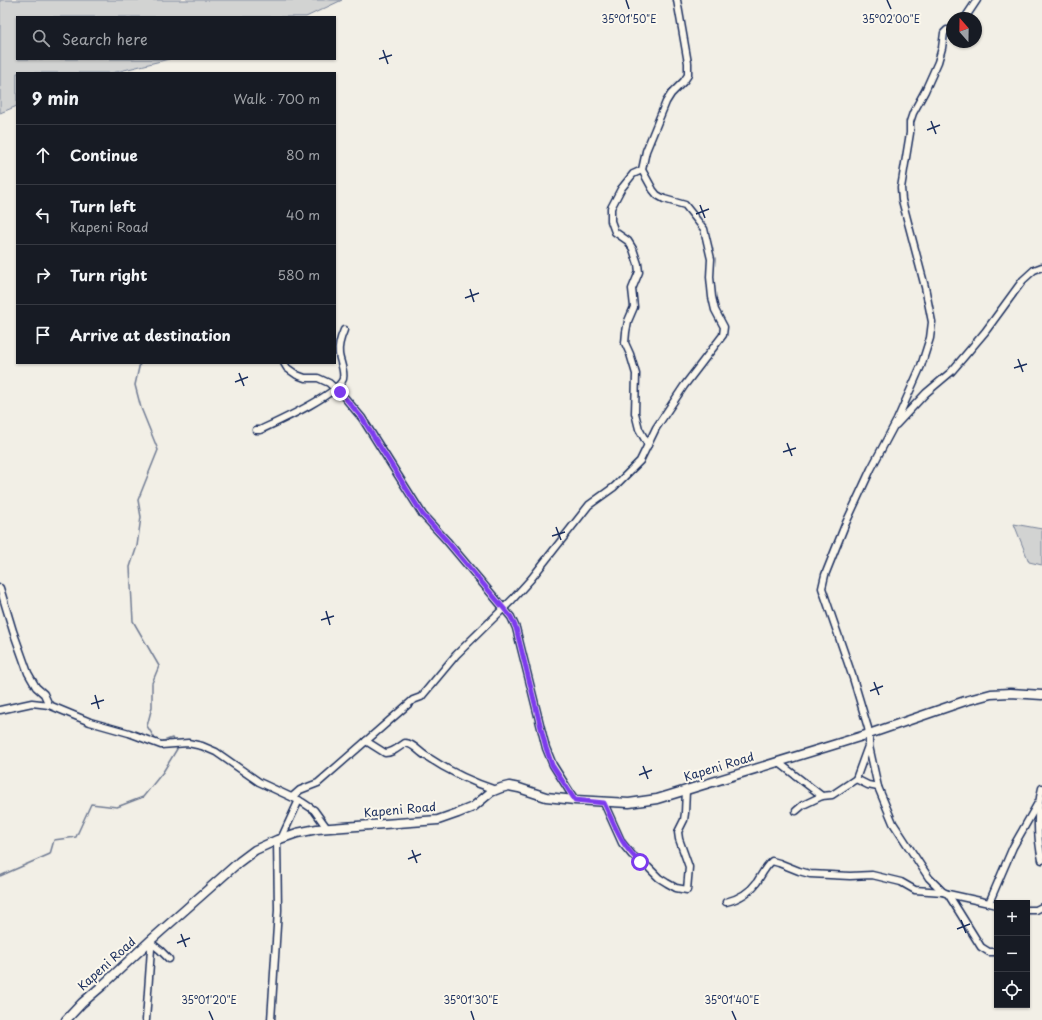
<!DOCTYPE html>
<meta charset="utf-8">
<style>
body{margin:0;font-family:"Playpen Sans",sans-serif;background:#20242c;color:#f1f3f6}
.controls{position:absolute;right:12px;bottom:12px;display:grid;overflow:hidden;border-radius:0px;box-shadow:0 1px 3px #0004}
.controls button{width:36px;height:36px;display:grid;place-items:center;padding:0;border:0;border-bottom:1px solid #363941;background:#171b24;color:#f1f3f6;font:20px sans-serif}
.compass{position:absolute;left:946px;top:12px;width:36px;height:36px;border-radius:50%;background:#171b24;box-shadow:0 1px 3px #0004;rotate:340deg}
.stop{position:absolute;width:12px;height:12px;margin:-9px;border:3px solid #7c3aed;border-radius:50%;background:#fff}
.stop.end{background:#7c3aed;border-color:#fff;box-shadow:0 1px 4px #0008}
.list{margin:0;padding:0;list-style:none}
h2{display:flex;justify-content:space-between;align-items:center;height:52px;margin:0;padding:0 16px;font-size:17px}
h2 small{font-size:13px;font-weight:400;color:#9ea1a6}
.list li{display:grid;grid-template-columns:26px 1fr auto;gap:12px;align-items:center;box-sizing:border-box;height:60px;padding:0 16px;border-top:1px solid #363941}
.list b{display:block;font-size:15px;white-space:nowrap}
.list p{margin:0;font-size:13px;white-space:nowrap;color:#9ea1a6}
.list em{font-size:13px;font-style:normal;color:#9ea1a6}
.icon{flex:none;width:22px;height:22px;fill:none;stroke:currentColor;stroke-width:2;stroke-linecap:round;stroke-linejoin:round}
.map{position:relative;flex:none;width:1042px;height:1020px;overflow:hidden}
.search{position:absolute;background:#171b24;box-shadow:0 1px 3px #0004;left:16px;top:16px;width:320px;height:44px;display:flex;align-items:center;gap:10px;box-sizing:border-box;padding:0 14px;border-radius:0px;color:#9ea1a6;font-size:15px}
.panel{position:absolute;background:#171b24;box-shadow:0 1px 3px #0004;left:16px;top:72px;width:320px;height:292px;border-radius:0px}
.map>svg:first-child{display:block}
</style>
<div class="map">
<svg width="1042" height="1020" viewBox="0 0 1042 1020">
<rect width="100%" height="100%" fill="#f2efe6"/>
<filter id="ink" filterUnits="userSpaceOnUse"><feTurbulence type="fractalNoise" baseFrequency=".025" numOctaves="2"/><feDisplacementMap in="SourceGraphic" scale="8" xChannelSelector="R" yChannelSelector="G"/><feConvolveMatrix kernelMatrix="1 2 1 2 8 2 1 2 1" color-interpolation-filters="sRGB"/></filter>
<g filter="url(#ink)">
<g fill="#d2d3d2" stroke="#768198">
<path d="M0 0H342L306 17H17V59H169L112 73H17V106L0 113Z"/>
<path d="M1014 524 1042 529V565L1029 562Z"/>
</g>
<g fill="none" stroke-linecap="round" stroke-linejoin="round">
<g stroke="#707b93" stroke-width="1.5">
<path d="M140 363 135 385 141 408 158 450 138 500 141 517 137 546 130 567 133 621 159 666 152 683V707L147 726 157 742"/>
<path d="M161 742 172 738 175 743"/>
<path d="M0 876 50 854 54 840 76 837 91 804 117 807 143 797 163 772 177 749 176 746"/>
</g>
<defs>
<g id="minor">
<path d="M965 18 977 0"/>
<path d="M952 31 947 30 944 33 942 48 938 62 925 91 913 113 910 122V133L901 188 902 200 925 287 932 322 930 338 921 366 897 420 871 469 845 525 825 575 822 588 853 678 868 728 869 734V746L878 787 893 823 929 878 943 892 948 894 981 947 989 952H997"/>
<path d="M642 170 633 174 621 189 611 208V221L615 232 628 241 633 249 638 264 639 272 632 289 634 307 628 321 626 332 625 343 630 354 636 374 635 413 639 429 648 445"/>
<path d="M284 363 287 368 297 375 305 378H318L329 383 345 398 362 418 423 515 447 541 511 617 516 628 546 748 553 765 575 800"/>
<path d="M896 425 926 393 951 372 957 365 985 332 1023 280 1034 270 1042 267"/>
<path d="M256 430H260C277 422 337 395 343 379 345 371 340 362 339 354 338 347 341 337 344 330"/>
<path d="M0 588 13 631 28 673 36 687 44 694 49 705"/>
<path d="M0 710 32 703 49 705 90 722 129 733 161 745 188 743 202 746 216 752 259 782 302 802 314 810 327 828"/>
<path d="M366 741 385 753C393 753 399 747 405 743 413 743 419 752 426 756 447 770 471 782 496 790"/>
<path d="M778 762 822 796"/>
<path d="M856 779 868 785 878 787"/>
<path d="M1042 788C1036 812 1037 836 1042 860"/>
<path d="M292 797 300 790 318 783 413 700 421 697 456 655 512 600 531 579 589 505 614 487 640 461 656 428 684 386 723 335 724 327 715 310 712 297 710 277 711 259 704 229 685 205 664 199 657 195 653 190 642 170 646 151 666 102 671 94 684 81 688 75V63L677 0"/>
<path d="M604 803 622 843 632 855 648 867 659 878 667 883 676 888 687 890 689 867 679 839 678 832 684 820 685 813 686 790"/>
<path d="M796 811 803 805 822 796 832 795 856 779 868 746"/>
<path d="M281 839 299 800"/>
<path d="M948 894 989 903 1013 847 1038 803"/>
<path d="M726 902C738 899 750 892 757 882 762 874 765 867 772 861L779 863 799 871 810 874 850 876 872 875 901 882 915 890 943 892"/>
<path d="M989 903 997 905"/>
<path d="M1027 910H1036L1042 907"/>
<path d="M150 942 160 950 169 959"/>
<path d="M146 1020 151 949V940"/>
<path d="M271 1020 278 910 277 840"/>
</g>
<path id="major" d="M66 1020 82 1003 103 985 151 940 239 862 255 850 277 840 297 833 317 829 438 820 458 813 473 807 491 792 501 788 509 786 519 788 546 797 575 800 629 803 657 799 869 734 965 701 991 694 1010 693 1042 695"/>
</defs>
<use href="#minor" stroke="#1b2f5e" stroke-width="9"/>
<use href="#major" stroke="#1b2f5e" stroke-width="11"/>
<use href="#minor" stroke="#fbf7ec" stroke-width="6"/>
<use href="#major" stroke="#fbf7ec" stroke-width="8"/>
</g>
</g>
<g fill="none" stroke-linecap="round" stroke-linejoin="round" filter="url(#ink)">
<path stroke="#7c3aed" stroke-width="5" d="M340 392 362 418 423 515 447 541 511 617 516 628 546 748 552 765 575 800 604 803C615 826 620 844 640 862"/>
</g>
<path fill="none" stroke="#1b2f5e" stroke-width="1.5" d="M626 0 629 9M887 0 891 9M383 50 388 64M379 59 392 55M931 121 936 134M927 130 940 125M700 205 705 218M696 214 709 209M470 289 474 302M465 298 479 293M1018 359 1023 372M1014 368 1027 364M239 373 244 386M235 382 248 377M787 443 792 456M783 452 796 448M556 527 561 540M552 536 565 532M326 611 330 625M321 620 334 616M874 682 879 695M870 691 883 686M95 695 99 709M91 704 104 700M643 766 648 779M639 775 652 770M412 850 417 863M408 859 421 854M961 920 966 933M957 929 970 924M181 934 186 947M177 943 190 938M209 1011 213 1020M471 1011 474 1020M732 1011 736 1020"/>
<g text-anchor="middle" stroke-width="4" stroke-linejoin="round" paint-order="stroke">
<g font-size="12" fill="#1b2f5e" stroke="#fbf7ec">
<text transform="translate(719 767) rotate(-17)" y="4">Kapeni Road</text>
<text transform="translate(400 810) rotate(-5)" y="4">Kapeni Road</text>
<text transform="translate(107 964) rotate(-42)" y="4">Kapeni Road</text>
</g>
</g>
<g font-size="10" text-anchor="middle" fill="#1b2f5e" stroke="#fbf7ec" stroke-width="4" stroke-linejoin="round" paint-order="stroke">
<text x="891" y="23">35°02'00"E</text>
<text x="629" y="23">35°01'50"E</text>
<text x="209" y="1004">35°01'20"E</text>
<text x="471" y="1004">35°01'30"E</text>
<text x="732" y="1004">35°01'40"E</text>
</g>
</svg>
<div class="controls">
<button>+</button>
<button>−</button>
<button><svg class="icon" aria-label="locate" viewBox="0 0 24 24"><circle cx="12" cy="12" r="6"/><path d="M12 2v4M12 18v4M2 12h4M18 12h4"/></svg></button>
</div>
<svg class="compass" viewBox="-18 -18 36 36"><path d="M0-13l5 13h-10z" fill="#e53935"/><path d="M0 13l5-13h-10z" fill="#9ea1a6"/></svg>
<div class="stop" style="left:640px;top:862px"></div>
<div class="stop end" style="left:340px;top:392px"></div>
<div class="search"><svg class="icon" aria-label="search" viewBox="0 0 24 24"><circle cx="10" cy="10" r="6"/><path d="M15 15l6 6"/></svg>Search here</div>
<section class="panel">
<h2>9 min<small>Walk · 700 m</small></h2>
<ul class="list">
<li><svg class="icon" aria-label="ahead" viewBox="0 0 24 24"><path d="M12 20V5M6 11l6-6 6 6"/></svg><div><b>Continue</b></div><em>80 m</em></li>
<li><svg class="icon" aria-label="left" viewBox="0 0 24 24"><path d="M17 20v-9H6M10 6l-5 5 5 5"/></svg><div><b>Turn left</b><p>Kapeni Road</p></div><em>40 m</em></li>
<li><svg class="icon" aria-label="right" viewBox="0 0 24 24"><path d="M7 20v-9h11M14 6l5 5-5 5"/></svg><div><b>Turn right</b></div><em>580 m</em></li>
<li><svg class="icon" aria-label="arrive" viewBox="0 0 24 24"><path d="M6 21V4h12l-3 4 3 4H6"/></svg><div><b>Arrive at destination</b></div></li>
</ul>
</section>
</div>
